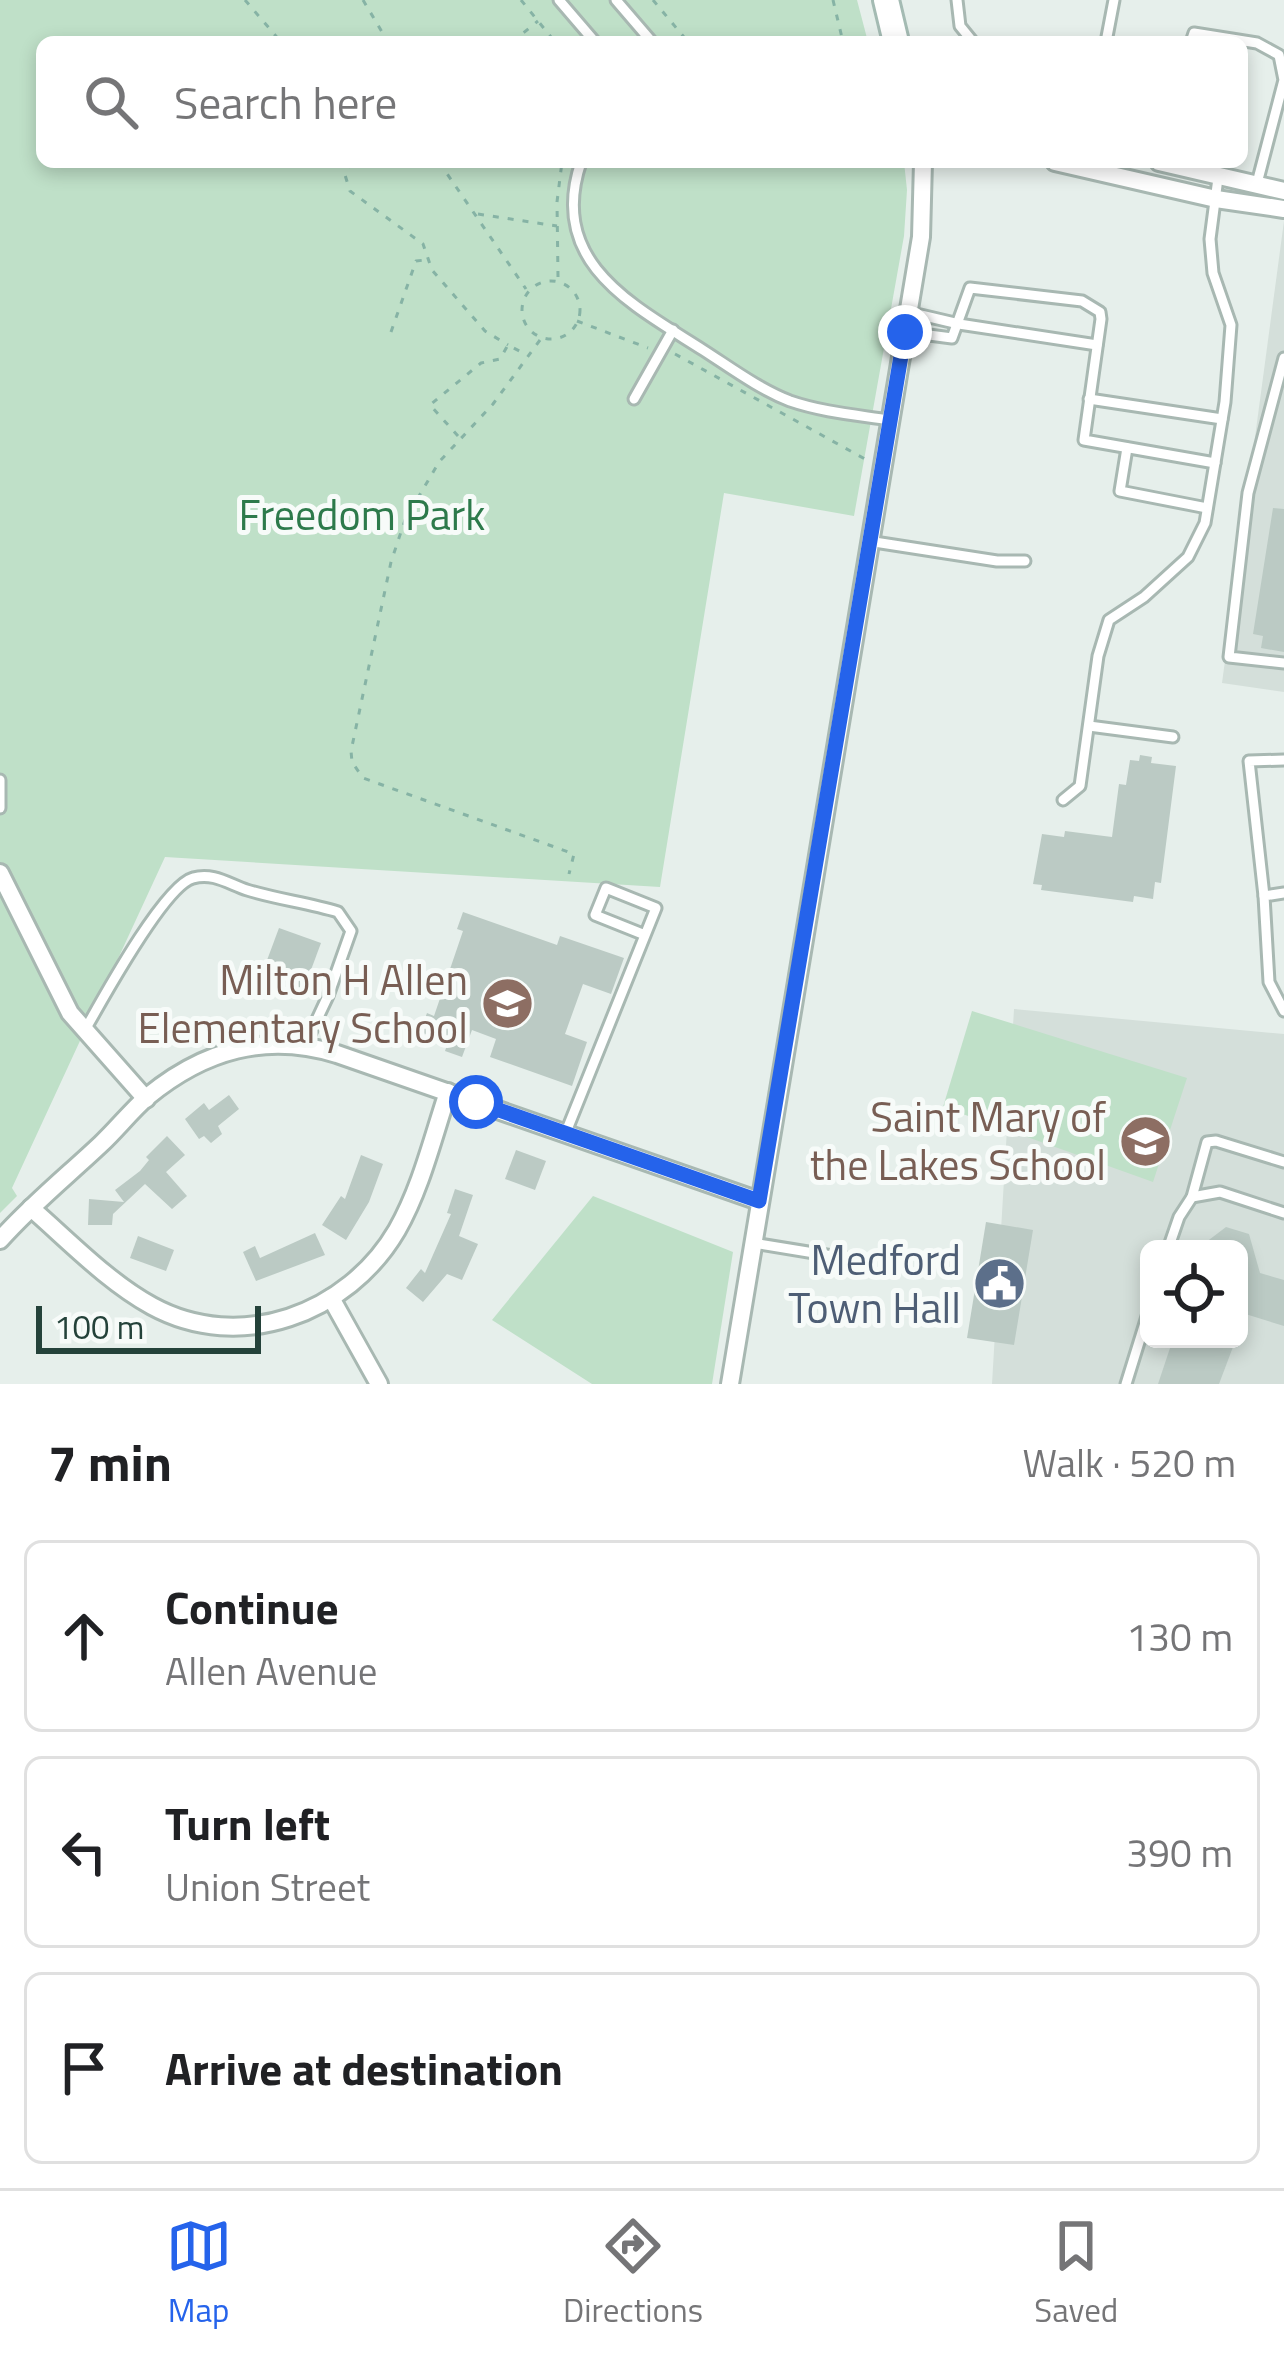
<!DOCTYPE html>
<meta charset="utf-8">
<style>
body{margin:0;font-family:"Titillium Web",sans-serif;background:#f6f6f6;color:#202124}
.controls{position:absolute;right:36px;bottom:36px;display:grid;overflow:hidden;border-radius:18px;box-shadow:0 6px 18px #0003}
.controls button{width:108px;height:108px;display:grid;place-items:center;padding:0;border:0;border-bottom:3px solid #e0e0e0;background:#fff;color:#202124;font:60px sans-serif}
.scale{position:absolute;left:36px;bottom:30px;width:225px;box-sizing:border-box;padding-left:12px;border:6px solid #24423a;border-top:0;font-size:33px;line-height:42px;white-space:nowrap;color:#24423a;-webkit-text-stroke:9px #f7fbf9;paint-order:stroke}
.stop{position:absolute;width:36px;height:36px;margin:-27px;border:9px solid #2563eb;border-radius:50%;background:#fff}
.stop.end{background:#2563eb;border-color:#fff;box-shadow:0 3px 12px #0008}
.list{margin:0;padding:0;list-style:none}
h2{display:flex;justify-content:space-between;align-items:center;height:156px;margin:0;padding:0 48px;font-size:51px}
h2 small{font-size:39px;font-weight:400;color:#757577}
.list li{display:grid;grid-template-columns:78px 1fr auto;gap:36px;align-items:center;box-sizing:border-box;height:192px;margin:0 24px 24px;padding:0 24px;border:3px solid #e0e0e0;border-radius:18px}
.list b{display:block;font-size:45px;white-space:nowrap}
.list p{margin:0;font-size:39px;white-space:nowrap;color:#757577}
.list em{font-size:39px;font-style:normal;color:#757577}
.icon{flex:none;width:66px;height:66px;fill:none;stroke:currentColor;stroke-width:2;stroke-linecap:round;stroke-linejoin:round}
.map{position:relative;flex:none;width:1284px;height:1384px;overflow:hidden}
.search{position:absolute;background:#fff;box-shadow:0 6px 18px #0003;left:36px;right:36px;top:36px;height:132px;display:flex;align-items:center;gap:30px;box-sizing:border-box;padding:0 42px;border-radius:18px;color:#757577;font-size:45px}
.sheet{height:804px;background:#fff}
nav{display:flex;justify-content:space-around;align-items:center;box-sizing:border-box;height:168px;border-top:3px solid #e0e0e0;background:#fff;font-size:33px;color:#757577}
nav a{display:grid;justify-items:center;gap:6px}
nav .on{color:#2563eb}
.map>svg:first-child{display:block}
</style>
<div class="map">
<svg width="1284" height="1384" viewBox="0 0 1284 1384">
<rect width="100%" height="100%" fill="#e6efeb"/>
<g fill="#d4dfda" fill-rule="evenodd">
<path d="M1284 221V692L1222 683Z"/>
<path d="M1014 1009 1284 1034V1384H992ZM1149 1249H1239V1339H1149Z"/>
</g>
<g fill="#bfe0c8">
<path d="M0 0H857L868 42H42V162H904L907 190 904 236 854 516 724 493 660 887 165 857 12 1188 17 1196 0 1213Z"/>
<path d="M972 1011 1187 1078 1153 1182 943 1107Z"/>
<path d="M593 1196 733 1252 712 1384H592L492 1320Z"/>
</g>
<g fill="#bbcac4">
<path d="M1273 508 1284 509V652L1261 648 1263 636 1253 634Z"/>
<path d="M1140 755 1152 757 1151 763 1176 766 1161 883 1155 882 1153 899 1134 896 1133 902 1041 890 1042 885 1033 884 1042 834 1064 837 1065 831 1112 837 1119 784 1126 785 1130 760 1139 761Z"/>
<path d="M463 912 557 945 560 936 624 958 611 994 583 984 565 1034 587 1042 572 1086 490 1057 496 1039 472 1030 462 1057 445 1051 448 1042 420 1032 427 1013 434 1016 463 931 457 929Z"/>
<path d="M279 928 321 943 302 994 260 979Z"/>
<path d="M229 1095 239 1109 218 1126 222 1134 211 1143 204 1136 199 1139 185 1119 204 1103 209 1110Z"/>
<path d="M167 1136 185 1155 166 1172 187 1196 172 1209 145 1184 113 1214 112 1225H88L89 1199 124 1202 115 1190 140 1171 149 1160 146 1157Z"/>
<path d="M516 1150 546 1161 535 1190 505 1179Z"/>
<path d="M361 1155 383 1164 369 1202 346 1240 322 1225 341 1196 345 1199Z"/>
<path d="M455 1189 473 1195 459 1236 478 1244 462 1280 447 1274 423 1302 406 1288 421 1269 425 1273 451 1214 447 1213Z"/>
<path d="M986 1222 1033 1230 1014 1345 967 1338Z"/>
<path d="M1226 1227 1249 1234 1260 1273 1284 1280V1326L1239 1312V1249H1197Z"/>
<path d="M315 1233 325 1255 256 1281 243 1252 255 1246 260 1258Z"/>
<path d="M138 1236 174 1250 166 1271 130 1258Z"/>
<path d="M1173 1339H1236L1219 1384H1158Z"/>
</g>
<g fill="none" stroke-linecap="round" stroke-linejoin="round">
<defs>
<g id="lane">
<path d="M559 0 595 42"/>
<path d="M616 0 652 42"/>
<path d="M957 0 960 26 973 42"/>
<path d="M1106 42 1114 0"/>
<path d="M1191 42 1194 33 1257 43 1279 55 1284 80 1256 187"/>
<path d="M581 162C547 263 633 305 703 350 731 368 759 389 790 401 822 412 857 415 889 420"/>
<path d="M908 312 959 324 1097 345"/>
<path d="M906 332 952 338 970 288 1082 301 1100 312 1101 319 1084 440 1215 463"/>
<path d="M1284 358 1248 493 1229 657 1284 663"/>
<path d="M634 399 673 330"/>
<path d="M1089 399 1222 419"/>
<path d="M1127 448 1120 491 1207 508"/>
<path d="M868 541 997 561H1025"/>
<path d="M1089 726 1173 737"/>
<path d="M0 780V808"/>
<path d="M1063 800 1080 786 1098 656 1109 620 1144 597 1188 557 1205 523 1225 402 1231 325 1213 273 1210 239 1218 178"/>
<path d="M1284 893 1264 896 1269 982 1284 1011"/>
<path d="M1264 896 1249 761 1284 760"/>
<path d="M85 1030C102 1000 164 886 193 878 213 872 229 884 247 890 276 899 308 903 338 912L351 931 328 996 305 1045"/>
<path d="M566 1132 656 908 606 888 595 915 645 935"/>
<path d="M1192 1197 1207 1142 1216 1141 1284 1162"/>
<path d="M753 1243 863 1261"/>
<path d="M1168 1249 1179 1217 1192 1197 1220 1192 1284 1213"/>
<path d="M1126 1384 1149 1310"/>
</g>
<g id="street">
<path d="M1055 162 1216 199 1284 209"/>
<path d="M1159 162 1284 191"/>
<path d="M0 873 70 1013 146 1099"/>
<path d="M31 1208C69 1241 108 1282 152 1306 240 1354 348 1314 397 1230 421 1188 433 1137 448 1092"/>
<path d="M0 1240C31 1205 67 1176 101 1144 117 1129 131 1111 147 1097 204 1050 266 1032 337 1054L759 1201"/>
<path d="M331 1298 379 1384"/>
<path d="M730 1384 921 237 923 162"/>
</g>
<path id="secondary" d="M886 0 896 42"/>
</defs>
<use href="#lane" stroke="#a8b8b2" stroke-width="15"/>
<use href="#street" stroke="#a8b8b2" stroke-width="22"/>
<use href="#secondary" stroke="#a4bbb3" stroke-width="30"/>
<g stroke="#86b3a5" stroke-width="3" stroke-dasharray="6 9" stroke-linecap="butt">
<path d="M245 0 281 42"/>
<path d="M363 0 388 42"/>
<path d="M521 0 555 42"/>
<path d="M653 0 688 42"/>
<path d="M833 0 843 42"/>
<path d="M512 42 538 21"/>
<path d="M350 162 345 175 350 191 423 244 432 270 485 331 508 345"/>
<path d="M439 162 526 289"/>
<path d="M478 214 557 226"/>
<path d="M558 277 557 202 562 162"/>
<circle cx="551" cy="310" r="29"/>
<path d="M577 321 648 348"/>
<path d="M391 332 416 261 425 260"/>
<path d="M540 340 493 404 439 462 405 520 391 562 351 751 352 762 363 778 574 854 569 874"/>
<path d="M675 354 865 459"/>
<path d="M458 436 430 405 481 363 500 359 508 345 527 355"/>
</g>
<use href="#lane" stroke="#fff" stroke-width="9"/>
<use href="#street" stroke="#fff" stroke-width="16"/>
<use href="#secondary" stroke="#fff" stroke-width="24"/>
</g>
<g fill="none" stroke-linecap="round" stroke-linejoin="round">
<path stroke="#2563eb" stroke-width="15" d="M476 1102 759 1201 905 332"/>
</g>
<defs>
<symbol id="school-disc" viewBox="-11 -11 22 22"><circle r="9.5" fill="#8d6e63" stroke="#f7fbf9"/><path d="M0-5L7-2L0 1L-7-2ZM-4 1L0 2.5L4 1V4Q0 6-4 4Z" fill="#fff"/></symbol>
<symbol id="civic-disc" viewBox="-11 -11 22 22"><circle r="9.5" fill="#5c6f8a" stroke="#f7fbf9"/><path d="M-.6-6.5H3V-4.5H.6V-3L4-1V1h2V6H-6V1h2V-1L-.6-3ZM-1.2 2.5V6h2.4V2.5Z" fill="#fff"/></symbol>
</defs>
<g fill-rule="evenodd">
<use href="#school-disc" x="478" y="974" width="59" height="59"/>
<use href="#school-disc" x="1116" y="1112" width="59" height="59"/>
<use href="#civic-disc" x="970" y="1254" width="59" height="59"/>
</g>
<g text-anchor="middle" stroke-width="10" stroke-linejoin="round" paint-order="stroke">
<g font-size="42" fill="#2d7a4b" stroke="#f7fbf9">
<text x="362" y="530">Freedom Park</text>
</g>
<g font-size="42" fill="#785e54" stroke="#f7fbf9" text-anchor="end">
<text x="468" y="995">Milton H Allen<tspan x="468" dy="48">Elementary School</tspan></text>
<text x="1106" y="1132">Saint Mary of<tspan x="1106" dy="48">the Lakes School</tspan></text>
</g>
<g font-size="42" fill="#4e5e75" stroke="#f7fbf9" text-anchor="end">
<text x="961" y="1275">Medford<tspan x="961" dy="48">Town Hall</tspan></text>
</g>
</g>
</svg>
<div class="controls">
<button><svg class="icon" aria-label="locate" viewBox="0 0 24 24"><circle cx="12" cy="12" r="6"/><path d="M12 2v4M12 18v4M2 12h4M18 12h4"/></svg></button>
</div>
<div class="scale">100 m</div>
<div class="stop" style="left:476px;top:1102px"></div>
<div class="stop end" style="left:905px;top:332px"></div>
<div class="search"><svg class="icon" aria-label="search" viewBox="0 0 24 24"><circle cx="10" cy="10" r="6"/><path d="M15 15l6 6"/></svg>Search here</div>
</div>
<section class="sheet">
<h2>7 min<small>Walk · 520 m</small></h2>
<ul class="list">
<li><svg class="icon" aria-label="ahead" viewBox="0 0 24 24"><path d="M12 20V5M6 11l6-6 6 6"/></svg><div><b>Continue</b><p>Allen Avenue</p></div><em>130 m</em></li>
<li><svg class="icon" aria-label="left" viewBox="0 0 24 24"><path d="M17 20v-9H6M10 6l-5 5 5 5"/></svg><div><b>Turn left</b><p>Union Street</p></div><em>390 m</em></li>
<li><svg class="icon" aria-label="arrive" viewBox="0 0 24 24"><path d="M6 21V4h12l-3 4 3 4H6"/></svg><div><b>Arrive at destination</b></div></li>
</ul>
</section>
<nav>
<a class="on"><svg class="icon" aria-label="map" viewBox="0 0 24 24"><path d="M3 6l6-2 6 2 6-2v14l-6 2-6-2-6 2zM9 4v14M15 6v14"/></svg>Map</a>
<a><svg class="icon" aria-label="directions" viewBox="0 0 24 24"><path d="M12 3l9 9-9 9-9-9zM9 14v-3h6M13 9l2 2-2 2"/></svg>Directions</a>
<a><svg class="icon" aria-label="saved" viewBox="0 0 24 24"><path d="M7 4h10v16l-5-4-5 4z"/></svg>Saved</a>
</nav>
